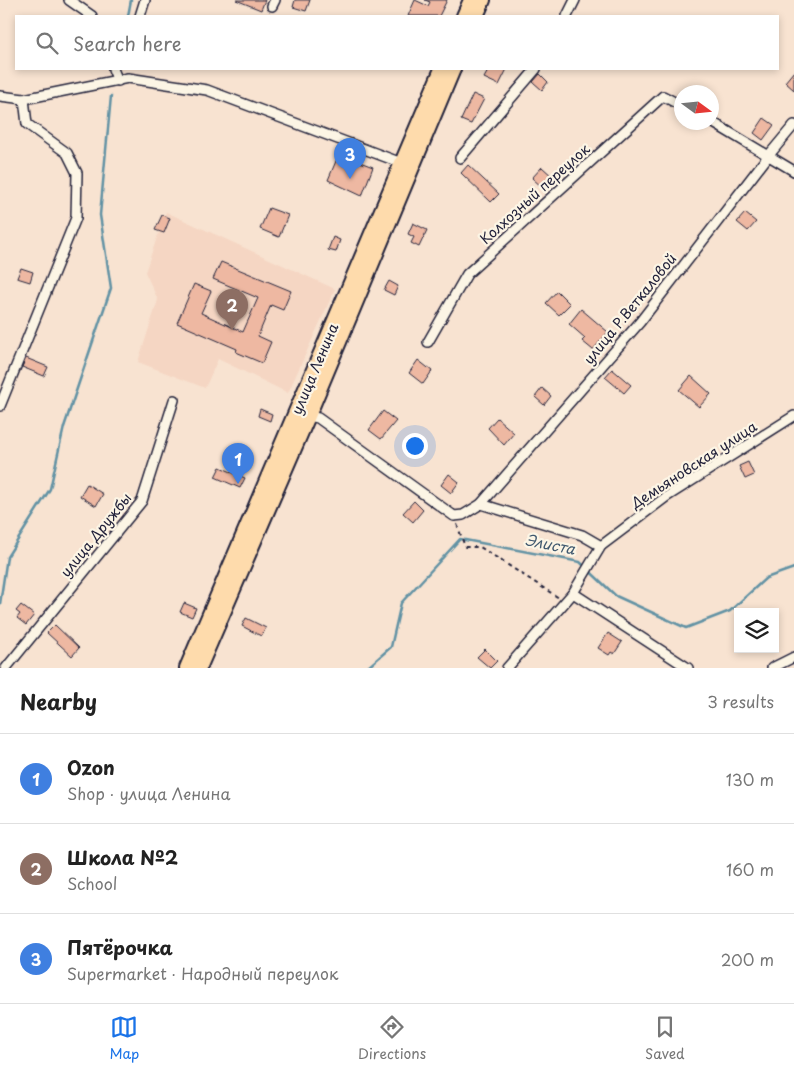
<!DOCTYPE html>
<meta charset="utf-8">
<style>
body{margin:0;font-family:"Playpen Sans",sans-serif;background:#f6f6f6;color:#222}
.controls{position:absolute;right:15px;bottom:15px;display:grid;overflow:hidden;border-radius:0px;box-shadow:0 2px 8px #0003}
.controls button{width:45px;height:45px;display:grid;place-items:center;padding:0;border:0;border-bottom:1px solid #e0e0e0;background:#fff;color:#222;font:25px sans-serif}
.compass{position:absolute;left:674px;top:85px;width:45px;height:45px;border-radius:50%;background:#fff;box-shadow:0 2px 8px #0003;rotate:105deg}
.you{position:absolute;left:414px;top:445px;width:18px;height:18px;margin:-12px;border:4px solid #fff;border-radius:50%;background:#1a73e8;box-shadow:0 0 0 8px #1a73e833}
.badge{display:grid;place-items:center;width:32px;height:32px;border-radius:50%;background:#1a73e8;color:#fff;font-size:16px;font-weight:700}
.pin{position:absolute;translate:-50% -41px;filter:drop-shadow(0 1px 2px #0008)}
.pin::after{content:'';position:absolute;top:26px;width:18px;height:15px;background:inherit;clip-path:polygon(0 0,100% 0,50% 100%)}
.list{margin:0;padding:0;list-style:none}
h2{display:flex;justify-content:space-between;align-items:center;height:65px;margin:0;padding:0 20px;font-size:21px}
h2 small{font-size:16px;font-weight:400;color:#767676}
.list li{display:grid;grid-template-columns:32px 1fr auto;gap:15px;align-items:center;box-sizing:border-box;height:90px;padding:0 20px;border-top:1px solid #e0e0e0}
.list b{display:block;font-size:19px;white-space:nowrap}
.list p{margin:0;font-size:16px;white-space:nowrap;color:#767676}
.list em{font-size:16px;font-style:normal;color:#767676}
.icon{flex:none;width:28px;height:28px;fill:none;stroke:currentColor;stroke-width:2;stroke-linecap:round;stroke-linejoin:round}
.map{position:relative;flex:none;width:794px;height:668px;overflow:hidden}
.search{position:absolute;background:#fff;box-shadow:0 2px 8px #0003;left:15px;right:15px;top:15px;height:55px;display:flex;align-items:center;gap:12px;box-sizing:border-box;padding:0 18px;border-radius:0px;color:#767676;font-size:19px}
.sheet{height:335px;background:#fff}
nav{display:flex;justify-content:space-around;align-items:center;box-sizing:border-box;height:70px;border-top:1px solid #e0e0e0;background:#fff;font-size:14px;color:#767676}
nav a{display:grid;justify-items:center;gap:2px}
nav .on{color:#1a73e8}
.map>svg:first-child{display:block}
</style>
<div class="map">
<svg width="794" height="668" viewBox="0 0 794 668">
<rect width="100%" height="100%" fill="#f8e3d1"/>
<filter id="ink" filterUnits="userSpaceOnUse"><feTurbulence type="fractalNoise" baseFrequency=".02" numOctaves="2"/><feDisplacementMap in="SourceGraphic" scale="10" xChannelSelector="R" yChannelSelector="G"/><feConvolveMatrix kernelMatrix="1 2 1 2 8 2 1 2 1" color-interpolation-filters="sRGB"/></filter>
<g filter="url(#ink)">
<path fill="#f5d6c3" d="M166 212 335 289 288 393 218 359 205 388 138 362 158 300 145 272Z"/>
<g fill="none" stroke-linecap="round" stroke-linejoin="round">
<g stroke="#6292a4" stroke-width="2.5">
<path d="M128 16 131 0"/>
<path d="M0 604 7 557 50 489 64 427 111 288 100 215 111 96"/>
<path d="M367 668 391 647 401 603 460 539 580 562 616 596 686 628 730 611 766 578 794 568"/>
</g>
</g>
<g fill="#eeb8a2" stroke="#22223b">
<path d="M236 0H265L261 10Z"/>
<path d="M295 0H310L306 11 293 7Z"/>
<path d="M415 0 428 6 430 2 425 0H447L439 16H408Z"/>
<path d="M489 69H507L499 85 484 78Z"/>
<path d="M794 71V90L785 82Z"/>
<path d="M540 74 548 82 542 90 533 82Z"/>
<path d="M473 94 484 99 471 124 461 120Z"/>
<path d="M764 118 774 125 763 140 754 133Z"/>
<path d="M339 154 373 167 362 196 328 180Z"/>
<path d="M468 165 499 194 491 202 461 173Z"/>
<path d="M542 167 553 177 543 188 532 178Z"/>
<path d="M269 208 288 215 279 237 260 229Z"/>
<path d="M745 213 756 222 748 231 737 222Z"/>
<path d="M162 215 170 218 164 233 155 230Z"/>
<path d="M413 223 427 230 419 247 411 243 414 237 408 234Z"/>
<path d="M333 237 340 240 336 252 328 250Z"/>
<path d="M221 262 291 291 283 310 271 305 258 336 271 342 262 363 236 352 237 349 177 323 194 284 211 291 201 313 243 332 258 298 213 279Z"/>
<path d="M21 268 33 272 30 282 17 278Z"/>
<path d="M389 281 398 286 394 295 384 290Z"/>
<path d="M557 291 570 304 559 315 546 303Z"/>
<path d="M581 309 608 332 593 350 582 341 585 338 569 324Z"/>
<path d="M26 358 48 367 44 376 22 367Z"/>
<path d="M418 360 432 371 423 384 409 373Z"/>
<path d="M612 369 631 385 624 393 605 377Z"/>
<path d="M691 376 711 394 699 407 679 390Z"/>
<path d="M542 388 551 396 544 405 535 397Z"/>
<path d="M260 409 272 414 270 421 258 416Z"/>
<path d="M383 411 396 421 381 439 369 430Z"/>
<path d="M497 418 514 433 504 445 488 428Z"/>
<path d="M748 462 754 475 745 479 739 466Z"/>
<path d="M220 467 245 478 240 488 215 477Z"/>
<path d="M449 474 459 482 451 493 441 485Z"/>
<path d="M87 484 103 494 96 506 80 496Z"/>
<path d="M414 501 423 510 413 522 403 513Z"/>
<path d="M184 603 196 608 192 617 180 612Z"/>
<path d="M21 605 34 615 26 625 17 618 20 614 16 611Z"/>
<path d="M246 618 266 628 261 636 242 626Z"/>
<path d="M55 625 79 648 72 656 47 633Z"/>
<path d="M608 633 622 642 614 654 611 652 609 655 598 648Z"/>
<path d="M485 649 497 661 490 668 477 657Z"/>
</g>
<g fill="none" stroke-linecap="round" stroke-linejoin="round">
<defs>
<g id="street">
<path d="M69 0 92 16"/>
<path d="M272 6 275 0"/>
<path d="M140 16 145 0"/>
<path d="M567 16 575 0"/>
<path d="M113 69 118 81"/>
<path d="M0 96 24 99 128 78 207 90 407 165"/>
<path d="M712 122 794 171"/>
<path d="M460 158 536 69"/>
<path d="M428 342 467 274 663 96 682 106"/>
<path d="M0 406 76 218 77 173 67 153 27 124 24 99"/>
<path d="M305 415 318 418 454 516 463 515 481 504 582 535 601 546"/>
<path d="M481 504 640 322 769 155 794 125"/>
<path d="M573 593 688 668"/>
<path d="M6 668 142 501 174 400"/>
<path d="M507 668 573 593 601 546 666 497 794 416"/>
<path d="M772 668 794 657"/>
</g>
<g id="primary">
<path d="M464 16 471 0"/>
<path d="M476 16 483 0"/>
<path d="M187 668 442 69"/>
<path d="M199 668 308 416 453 69"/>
</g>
</defs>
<use href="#street" stroke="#22223b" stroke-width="12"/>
<use href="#primary" stroke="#22223b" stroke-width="18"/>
<path stroke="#22223b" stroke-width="2" stroke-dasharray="4 4" stroke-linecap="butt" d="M457 524 465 547H480L559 598"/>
<use href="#street" stroke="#fcf5e5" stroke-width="9"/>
<use href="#primary" stroke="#fedbac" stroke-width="14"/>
</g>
</g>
<g text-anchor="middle" stroke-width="4.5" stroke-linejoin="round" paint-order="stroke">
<g font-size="14" fill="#22223b" stroke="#fcf5e5">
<text transform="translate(535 194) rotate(-42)" y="5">Колхозный переулок</text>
<text transform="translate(630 309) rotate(-51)" y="5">улица Р.Веткаловой</text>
<text transform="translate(315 369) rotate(-67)" y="5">улица Ленина</text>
<text transform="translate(694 465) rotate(-33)" y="5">Демьяновская улица</text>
<text transform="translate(96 535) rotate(-51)" y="5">улица Дружбы</text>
</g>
<g font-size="15" font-style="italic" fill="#425a70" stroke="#fcf5e5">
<text transform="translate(550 545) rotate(11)" y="5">Элиста</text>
</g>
</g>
</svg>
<div class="controls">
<button><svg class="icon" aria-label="layers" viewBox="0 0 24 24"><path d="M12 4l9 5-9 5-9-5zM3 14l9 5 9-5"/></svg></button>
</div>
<svg class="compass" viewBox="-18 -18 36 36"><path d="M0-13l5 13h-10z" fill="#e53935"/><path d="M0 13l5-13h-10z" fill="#767676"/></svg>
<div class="you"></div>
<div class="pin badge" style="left:238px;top:484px;background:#3f7fe0">1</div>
<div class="pin badge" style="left:232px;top:330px;background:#8d6e63">2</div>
<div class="pin badge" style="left:350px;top:179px;background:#3f7fe0">3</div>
<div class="search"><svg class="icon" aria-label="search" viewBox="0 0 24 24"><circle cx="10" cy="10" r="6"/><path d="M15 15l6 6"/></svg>Search here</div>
</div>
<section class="sheet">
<h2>Nearby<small>3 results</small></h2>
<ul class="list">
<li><span class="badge" style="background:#3f7fe0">1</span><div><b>Ozon</b><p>Shop · улица Ленина</p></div><em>130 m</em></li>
<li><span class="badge" style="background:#8d6e63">2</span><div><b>Школа №2</b><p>School</p></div><em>160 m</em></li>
<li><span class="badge" style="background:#3f7fe0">3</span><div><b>Пятёрочка</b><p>Supermarket · Народный переулок</p></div><em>200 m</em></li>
</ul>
</section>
<nav>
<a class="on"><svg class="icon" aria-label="map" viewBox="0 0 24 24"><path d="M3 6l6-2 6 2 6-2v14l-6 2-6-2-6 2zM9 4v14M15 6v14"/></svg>Map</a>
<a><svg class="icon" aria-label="directions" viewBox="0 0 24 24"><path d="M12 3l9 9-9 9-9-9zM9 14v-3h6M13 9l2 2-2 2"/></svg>Directions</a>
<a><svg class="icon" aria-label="saved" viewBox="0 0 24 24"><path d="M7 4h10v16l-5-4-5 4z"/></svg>Saved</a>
</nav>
